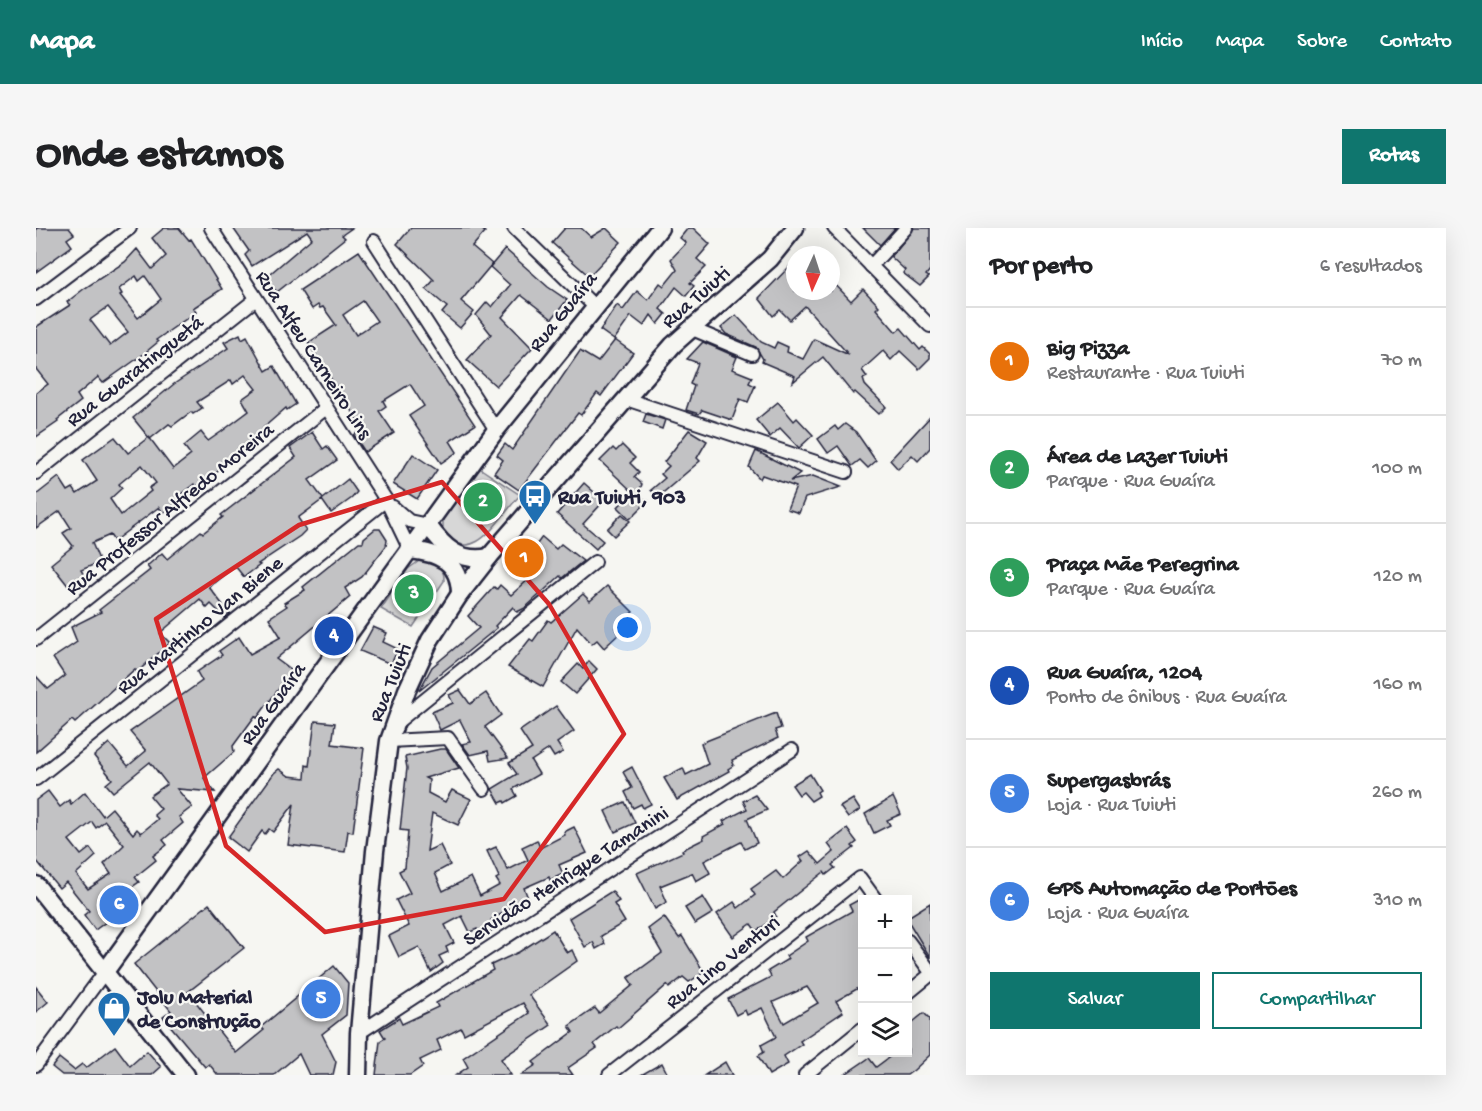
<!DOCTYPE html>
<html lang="pt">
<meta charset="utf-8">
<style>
body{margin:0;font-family:"Gochi Hand",sans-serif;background:#f6f6f6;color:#202124}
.controls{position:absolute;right:18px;bottom:18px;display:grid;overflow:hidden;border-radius:0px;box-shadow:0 6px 24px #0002}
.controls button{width:54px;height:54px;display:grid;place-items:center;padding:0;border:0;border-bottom:2px solid #e0e0e0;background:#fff;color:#202124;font:30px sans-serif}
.compass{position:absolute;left:750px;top:18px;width:54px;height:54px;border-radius:50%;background:#fff;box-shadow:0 6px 24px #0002;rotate:183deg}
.you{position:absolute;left:592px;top:400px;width:21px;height:21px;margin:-15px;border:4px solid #fff;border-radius:50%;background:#1a73e8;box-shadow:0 0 0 9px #1a73e833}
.badge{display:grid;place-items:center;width:39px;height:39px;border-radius:50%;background:#0f766e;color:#fff;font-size:20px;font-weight:700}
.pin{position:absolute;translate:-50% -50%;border:3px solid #fff;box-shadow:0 2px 6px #0006}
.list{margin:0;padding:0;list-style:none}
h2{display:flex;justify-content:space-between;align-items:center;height:78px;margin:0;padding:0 24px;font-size:26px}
h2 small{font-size:20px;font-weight:400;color:#757577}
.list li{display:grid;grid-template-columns:39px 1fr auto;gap:18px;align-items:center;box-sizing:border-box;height:108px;padding:0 24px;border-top:2px solid #e0e0e0}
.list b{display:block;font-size:22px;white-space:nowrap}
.list p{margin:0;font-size:20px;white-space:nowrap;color:#757577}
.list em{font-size:20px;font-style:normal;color:#757577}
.actions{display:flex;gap:12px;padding:18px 24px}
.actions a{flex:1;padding:14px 0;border:2px solid #0f766e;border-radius:0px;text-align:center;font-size:21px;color:#0f766e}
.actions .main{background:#0f766e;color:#fff}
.icon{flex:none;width:33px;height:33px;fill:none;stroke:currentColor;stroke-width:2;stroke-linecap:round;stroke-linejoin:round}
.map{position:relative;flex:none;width:894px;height:847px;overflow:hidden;border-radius:0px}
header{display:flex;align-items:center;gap:36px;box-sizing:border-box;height:84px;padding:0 30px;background:#0f766e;color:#fff}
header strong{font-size:28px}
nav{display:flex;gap:33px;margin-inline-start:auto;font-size:21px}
.intro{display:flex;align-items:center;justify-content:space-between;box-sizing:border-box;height:144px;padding:0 36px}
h1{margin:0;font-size:42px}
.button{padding:15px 27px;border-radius:0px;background:#0f766e;color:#fff;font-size:21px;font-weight:700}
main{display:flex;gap:36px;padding:0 36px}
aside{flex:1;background:#fff;border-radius:0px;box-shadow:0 6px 24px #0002}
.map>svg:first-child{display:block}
</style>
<header>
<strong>Mapa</strong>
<nav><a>Início</a><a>Mapa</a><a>Sobre</a><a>Contato</a></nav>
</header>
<div class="intro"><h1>Onde estamos</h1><a class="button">Rotas</a></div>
<main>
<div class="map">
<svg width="894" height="847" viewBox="0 0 894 847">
<rect width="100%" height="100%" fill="#f6f6f2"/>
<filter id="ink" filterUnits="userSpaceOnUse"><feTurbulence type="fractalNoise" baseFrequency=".0167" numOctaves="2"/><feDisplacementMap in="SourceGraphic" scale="12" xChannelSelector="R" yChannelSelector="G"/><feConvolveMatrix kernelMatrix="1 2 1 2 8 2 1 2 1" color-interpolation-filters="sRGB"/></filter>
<g filter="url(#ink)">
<g fill="#d7d7d7" stroke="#7c7c89" stroke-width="1.5">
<path d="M442 239 484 267C463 290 436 342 407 303V288Z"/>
<path d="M386 331C399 335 409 337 408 353L377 399 345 381 372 341Z"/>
</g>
<g fill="#c2c2c4" stroke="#22223b" stroke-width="1.5" fill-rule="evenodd">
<path d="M0 0H33L38 6 31 11 36 18 0 44Z"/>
<path d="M128 0H143L153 12 155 11 186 61 157 80 160 84 120 112 122 114 105 128 67 155 62 149 41 167 45 173 21 192 22 194 0 209V165L12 156 0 141V99L34 77 31 74 49 60 89 34 101 21 116 41 130 28 116 10ZM100 48 103 53 109 48 125 71 102 90 84 67 86 66 83 61ZM72 79 92 104 74 118 54 92Z"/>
<path d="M197 0H316L306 7 309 10 241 64 229 50 276 10 271 3 216 38 209 27 213 23Z"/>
<path d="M375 0H444L449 4 436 19 456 36 425 73 438 84 424 100 406 85 411 79 390 61 398 52 361 16Z"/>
<path d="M529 0H545L555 9 570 0 585 14 553 48 516 15Z"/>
<path d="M652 0H657L674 16 661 31 670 39 654 55 658 58 650 68 640 59 624 81 630 86 622 96 615 87 608 98 595 88 578 112 564 102 581 77 587 82 601 63 612 72 624 55 628 58 641 42 635 31 650 15 644 10Z"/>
<path d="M827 0H859L844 17Z"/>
<path d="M878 0H894V42L890 47 893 49 884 58 867 45 869 42 855 29Z"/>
<path d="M469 21 512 59 531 72 516 91 485 67 466 89 496 120 460 158 431 132 455 106 440 87 451 74 456 79 474 57 454 39Z"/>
<path d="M323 23 439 197 414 213 421 224 405 235 373 188 388 178 374 156 347 173 350 178 343 183 358 205 329 224 318 207 327 201 272 115 300 97 287 79 284 80 282 77 276 81 264 62ZM327 73 341 93 320 107 307 87Z"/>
<path d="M754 38 759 43V63H795V52L815 73 827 61 843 78 840 81 860 104 865 100 884 122 887 119 894 126V130L883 141 864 123 855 132 847 123 826 142 831 149 827 151 829 157 850 179 843 186 819 164 817 166 787 129 757 154 759 148 726 134 727 131 720 119 690 106 685 100 700 87 725 114 738 120 741 114 752 119 751 124 767 131 778 111 813 127 769 78 754 92 744 82 737 88 723 70Z"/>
<path d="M204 106 206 111 211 108 230 143 238 138 260 176 251 182 250 180 227 200 230 204 181 244 161 259 158 256 140 270 143 273 127 285 123 279 78 313 74 307 56 315 64 334 45 342 48 347 33 359 15 336 37 318 27 305 35 300 24 283 0 300V267L23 249 32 263 37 260 41 266 61 253 47 232 79 209 92 225 113 209 137 241 155 227 148 218 165 204 172 213 185 204 213 183 206 171 220 161 209 147 197 156 195 152 161 174 166 180 157 186 155 184 136 198 133 196 114 211 97 190 138 156 192 120 188 114ZM106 237 120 255 113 260 115 263 85 287 74 271 86 260 83 256Z"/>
<path d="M579 112 597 125 565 168 561 165 545 187 542 185 483 262 458 245 467 232 461 227 469 216 476 222 544 123 562 134Z"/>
<path d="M667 114 701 129 696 141 716 149 713 155 719 158 712 174 704 171 696 192 666 182 663 186 650 182 658 158 654 156 662 135 651 131Z"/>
<path d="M742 174 758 193 761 190 777 207 763 220 744 200 734 209 720 192Z"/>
<path d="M610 186 629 192 626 201 607 194Z"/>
<path d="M894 189V220L882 233 876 227 862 241 854 232Z"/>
<path d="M809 196 820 204 840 233 832 240 824 232 816 238 802 218 792 225 782 211 799 198 802 202Z"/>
<path d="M653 202 671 213 661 230 664 233 622 269 615 262 629 250 625 246 633 238 628 234Z"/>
<path d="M276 204 287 221 291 218 301 232 273 252 287 271 312 251 321 264 316 270 295 285 286 272 262 290 270 302 264 308 222 336 224 337 208 349 199 338 173 359 194 386 189 390 175 376 171 380 164 371 124 405 134 415 101 444 99 441 39 495 36 492 0 524V448L12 461 29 448 17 430 41 414 35 399 65 384 63 382 114 342 111 338 126 325 131 331 165 303 167 305 187 289 185 287 260 229 254 220Z"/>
<path d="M586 217 599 230 594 235 603 244 598 249 606 256 602 268 612 273 594 291 582 279 595 265 599 266 564 233 577 220 580 223Z"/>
<path d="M720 223 764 245 754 253 777 248 805 259 769 270 763 285 751 281 760 259 726 247 724 251 713 239Z"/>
<path d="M377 226 401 242 381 271 357 256Z"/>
<path d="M548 255 568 273 547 296 567 313 560 321 521 286Z"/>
<path d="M586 286 594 293 578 308 571 301Z"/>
<path d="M339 301H344L351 312 350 318 326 349 309 360 314 369 240 431 256 443 221 490 219 488 197 518 198 524 168 550 179 564 141 561 156 579 143 589 147 595 127 612 131 617 117 628 120 632 99 649 103 654 89 664 93 669 72 686 75 690 59 702 48 687 53 683 30 654 23 660 0 632V572L12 563 24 579 33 572 35 576 49 564 67 588 76 580 97 606 101 601 105 605 122 591 118 587 125 581 114 568 131 556 114 534 77 564 70 556 76 551 58 528 73 515 92 538 110 523 94 504 166 453 161 444 186 427 183 423 203 409 214 426 245 409 233 390 251 378 248 375 269 362 267 359 323 314H327L328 310ZM69 593 88 617 68 636 75 646 52 661 40 646 60 628 54 620 45 627 33 612 56 594 60 600Z"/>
<path d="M506 309 520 321 525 316 547 333 526 350 524 348 489 380 481 384 477 379 459 398 461 400 383 463 396 439 443 400 432 388 458 359 461 361 464 357 475 367 493 351 476 335 491 320 495 324Z"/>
<path d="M571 358 597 384 579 400 583 406 568 420 561 412 556 416 541 399 507 459 472 439 494 411 497 413 512 392 515 394 547 366 554 373Z"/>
<path d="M337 399 351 405 347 414 362 421 355 436 324 423Z"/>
<path d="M553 433 561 441 539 466 525 454 542 436 547 441Z"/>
<path d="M424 462 434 476 450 465 465 487 449 499 472 530 454 533 452 523 434 527 426 516 435 514 424 492 404 502 396 484 417 475 413 467Z"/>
<path d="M520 478 538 503 521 515 527 524 518 529 513 521 495 533 503 546 477 561 481 568 469 575 468 573 464 575 456 561 481 546 473 535 496 521 484 503Z"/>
<path d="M740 485 745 500 739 502 742 510 696 532 698 537 692 541 693 543 641 572 628 550 643 542 647 540 650 547 672 536 665 515Z"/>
<path d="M279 493 299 495 296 516 328 520 317 604 312 603 309 624 252 617 258 576 237 604 233 601 229 606 226 603 211 624 192 609 238 545 243 541 253 548 269 550 270 537 273 538Z"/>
<path d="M404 521H410L423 540 389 550 393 552 392 565 409 574 416 562 435 571 422 597 396 585 391 623 404 617 414 637 399 645 407 663 435 649 444 668 464 657 460 651 463 649 451 623 460 619 472 642 492 632 486 619 501 612 504 620 529 607 528 604 538 599 551 625 523 637 527 646 514 652 513 649 488 660 492 670 455 692 459 700 445 710 441 701 434 704 426 688 409 697 418 715 410 719 412 724 403 728 407 735 395 744 383 719 363 729 353 708 373 698 360 672 374 665 363 643 369 640 372 603 364 602 371 540 369 529Z"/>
<path d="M596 539 615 576 607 580 605 576 597 580 589 564 596 560 587 544Z"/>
<path d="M774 546 784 562 781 564 783 568 775 573 767 564 763 567 756 557Z"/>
<path d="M719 567 731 582 711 591 721 615 709 621 705 614 668 633 674 645 660 653 656 645 624 658 631 674 619 681 601 645 647 624 646 622 668 611 667 608 689 596 687 593 711 581 707 573Z"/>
<path d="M857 569 865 586 851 592 854 597 838 605 829 586Z"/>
<path d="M817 571 824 582 812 590 804 579Z"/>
<path d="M589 574 599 595 579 604 569 583Z"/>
<path d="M811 601 821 614 816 618 818 620 796 637 799 640 790 647 788 644 738 684 740 688 728 698 720 703 715 696 697 709 681 686 698 674 702 680 719 667 715 661 740 643 747 651 767 633 764 629 773 623 784 636 798 624 792 616Z"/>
<path d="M576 663 583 673 578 676 589 694 565 708 569 716 560 721 557 714 549 719 533 690Z"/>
<path d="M667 669 677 685 659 696 649 680Z"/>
<path d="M826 670V758L800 773 807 784 764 813 766 816 748 828 752 836 733 847 722 828 728 824 725 817 740 809 726 780 711 787 709 782 700 787 692 771 735 749 732 743 752 731 750 728 772 713 770 709 816 683 813 677ZM771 759 782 775 748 795 737 774Z"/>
<path d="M894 675V729L872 693V689Z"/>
<path d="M173 676 208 720 152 764 200 825 228 802 225 799 298 738 312 755 310 787 286 806 300 834 297 847H273L263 826 238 847H182L173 836 169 839 127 789 135 783 98 736Z"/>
<path d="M628 689 643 710 646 708 668 744 653 754 647 749 633 760 631 757 582 800 580 798 558 816 561 820 532 840 537 847H485L500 837 497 834 537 804 533 798 559 780 563 785 597 757 592 750 626 725 612 701Z"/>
<path d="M517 702 531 725 536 722 541 733 493 767 515 797 465 831 475 847H420L432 839 427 830 493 785 487 775 428 806 425 800 401 812 405 822 384 832 387 838 374 847H340L344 813 349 810 344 802 363 790 366 796 402 779 400 775 457 742 455 737 483 724Z"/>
<path d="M0 759 12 774 0 784Z"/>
<path d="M888 785 894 791V827L878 842 871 847H808L833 830 840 839 859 825H872V798Z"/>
<path d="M79 818 94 838 111 823 125 839 116 847H26L16 839 23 830 38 842 46 836 50 840Z"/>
<path d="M689 834 696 847H669Z"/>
<path d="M626 835 632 847H605Z"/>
</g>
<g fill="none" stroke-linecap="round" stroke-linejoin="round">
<defs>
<g id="minor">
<path d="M175 0 350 272 374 322"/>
<path d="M478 0 558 78"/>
<path d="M798 0 894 98"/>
<path d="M338 13 460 202"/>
<path d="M835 38 870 0"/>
<path d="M0 71 94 0"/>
<path d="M654 100 716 126"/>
<path d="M590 171 810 244"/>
<path d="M0 245 220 71"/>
<path d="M357 279 373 293 392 297"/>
<path d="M0 411 290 180"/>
<path d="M359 496 559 334"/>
<path d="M353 513 412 510 448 561"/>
<path d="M0 551 350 272"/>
<path d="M872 713 894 743"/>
<path d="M872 765 894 747"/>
<path d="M323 805 756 522"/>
<path d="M0 837 68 745"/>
<path d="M573 847 824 650 840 672"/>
<path d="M769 847 826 801"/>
</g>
<g id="major">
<path d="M392 297C408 320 424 335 453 329"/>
<path d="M374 322C403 325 424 334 424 366"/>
<path d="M0 657 150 847"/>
<path d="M68 745 460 202 624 0"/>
<path d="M322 847 323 805 339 623 353 513 371 462 394 412 424 366 453 329 637 117 734 31 759 0"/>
</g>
</defs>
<use href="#minor" stroke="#22223b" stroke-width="16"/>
<use href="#major" stroke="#22223b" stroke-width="21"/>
<use href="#minor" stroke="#f6f6f2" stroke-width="12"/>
<use href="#major" stroke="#f6f6f2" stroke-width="16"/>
</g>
</g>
<path fill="none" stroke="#d62828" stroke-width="4.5" stroke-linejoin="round" d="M406 254 513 376 588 506 468 671 289 704 190 618 120 391 263 297Z"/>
<defs>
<symbol id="bus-pin" viewBox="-11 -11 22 30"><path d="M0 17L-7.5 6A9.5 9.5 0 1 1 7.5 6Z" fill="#1f6fb2" stroke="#f6f6f2"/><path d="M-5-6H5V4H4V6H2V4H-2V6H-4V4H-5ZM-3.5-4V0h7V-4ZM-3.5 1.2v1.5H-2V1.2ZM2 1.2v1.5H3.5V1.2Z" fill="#fff"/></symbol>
<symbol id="shop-pin" viewBox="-11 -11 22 30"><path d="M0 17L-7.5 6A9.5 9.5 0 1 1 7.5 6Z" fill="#1f6fb2" stroke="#f6f6f2"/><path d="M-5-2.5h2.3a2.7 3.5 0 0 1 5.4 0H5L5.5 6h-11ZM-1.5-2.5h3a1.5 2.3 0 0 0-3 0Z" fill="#fff"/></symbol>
</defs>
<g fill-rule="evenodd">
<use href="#bus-pin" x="480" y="249" width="38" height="52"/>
<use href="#shop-pin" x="59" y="761" width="38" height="52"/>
</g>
<g text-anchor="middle" stroke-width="4.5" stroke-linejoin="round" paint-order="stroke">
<g font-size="21" fill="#22223b" stroke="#f6f6f2">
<text transform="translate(659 68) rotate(-41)" y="7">Rua Tuiuti</text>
<text transform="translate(526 83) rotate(-51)" y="7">Rua Guaíra</text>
<text transform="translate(279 126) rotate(57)" y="7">Rua Alfeu Carneiro Lins</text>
<text transform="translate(98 142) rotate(-38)" y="7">Rua Guaratinguetá</text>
<text transform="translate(133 280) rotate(-39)" y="7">Rua Professor Alfredo Moreira</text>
<text transform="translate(163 396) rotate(-39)" y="7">Rua Martinho Van Biene</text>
<text transform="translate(353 454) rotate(-68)" y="7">Rua Tuiuti</text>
<text transform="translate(236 475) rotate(-54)" y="7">Rua Guaíra</text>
<text transform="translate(529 647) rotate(-33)" y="7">Servidão Henrique Tamanini</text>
<text transform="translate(686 733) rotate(-38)" y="7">Rua Lino Venturi</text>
</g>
<g font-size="21" font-weight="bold" fill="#22223b" stroke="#f6f6f2" text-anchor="start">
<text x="522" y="275">Rua Tuiuti, 903</text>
<text x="101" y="775">Jolu Material<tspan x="101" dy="24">de Construção</tspan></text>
</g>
</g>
</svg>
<div class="controls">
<button>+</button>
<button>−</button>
<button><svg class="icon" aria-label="layers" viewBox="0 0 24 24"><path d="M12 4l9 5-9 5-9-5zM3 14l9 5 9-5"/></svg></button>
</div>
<svg class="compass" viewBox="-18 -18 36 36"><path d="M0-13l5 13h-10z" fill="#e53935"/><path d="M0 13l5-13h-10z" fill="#757577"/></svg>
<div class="you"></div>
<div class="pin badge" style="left:488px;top:330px;background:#e8710a">1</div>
<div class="pin badge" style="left:447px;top:274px;background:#2e9e5b">2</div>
<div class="pin badge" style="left:378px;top:366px;background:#2e9e5b">3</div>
<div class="pin badge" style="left:298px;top:408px;background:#1a4fb4">4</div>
<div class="pin badge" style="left:285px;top:771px;background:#3f7fe0">5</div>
<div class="pin badge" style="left:83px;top:677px;background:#3f7fe0">6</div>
</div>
<aside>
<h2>Por perto<small>6 resultados</small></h2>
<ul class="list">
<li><span class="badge" style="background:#e8710a">1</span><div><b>Big Pizza</b><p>Restaurante · Rua Tuiuti</p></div><em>70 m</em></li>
<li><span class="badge" style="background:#2e9e5b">2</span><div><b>Área de Lazer Tuiuti</b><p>Parque · Rua Guaíra</p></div><em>100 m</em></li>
<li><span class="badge" style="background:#2e9e5b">3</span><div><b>Praça Mãe Peregrina</b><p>Parque · Rua Guaíra</p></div><em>120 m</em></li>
<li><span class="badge" style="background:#1a4fb4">4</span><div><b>Rua Guaíra, 1204</b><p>Ponto de ônibus · Rua Guaíra</p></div><em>160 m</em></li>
<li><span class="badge" style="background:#3f7fe0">5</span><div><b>Supergasbrás</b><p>Loja · Rua Tuiuti</p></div><em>260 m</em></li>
<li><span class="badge" style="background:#3f7fe0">6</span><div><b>GPS Automação de Portões</b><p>Loja · Rua Guaíra</p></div><em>310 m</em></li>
</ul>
<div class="actions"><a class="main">Salvar</a><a>Compartilhar</a></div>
</aside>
</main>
